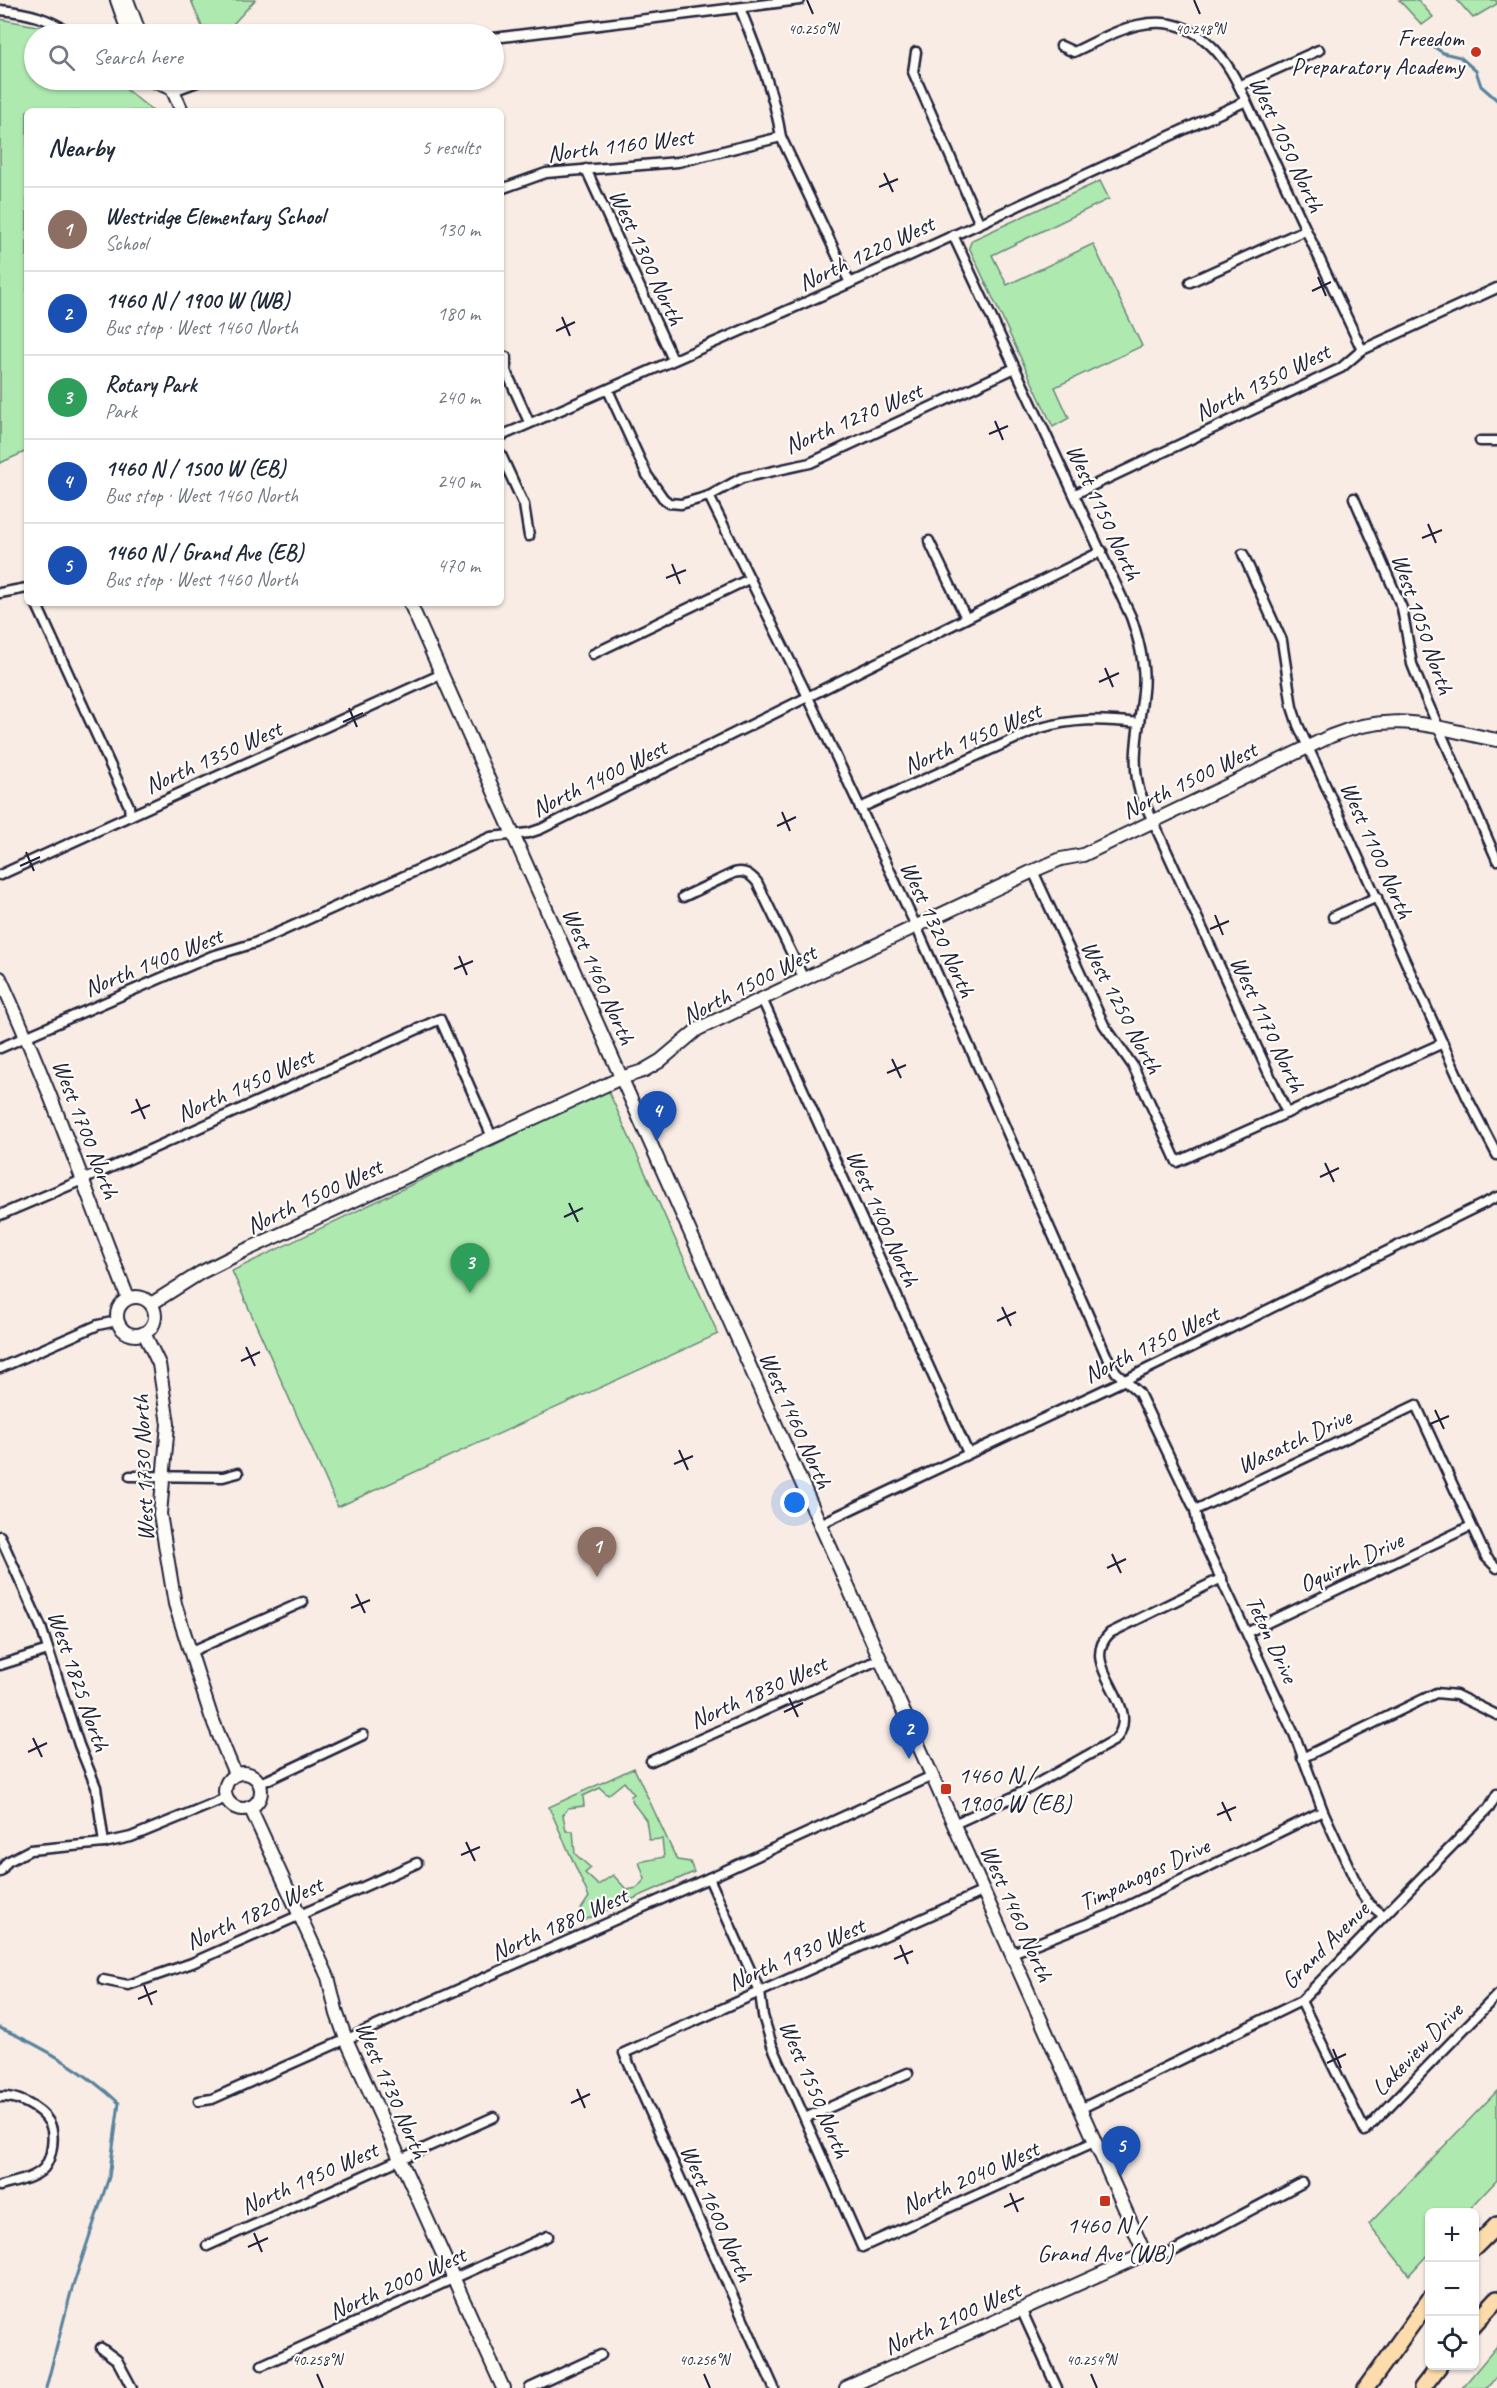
<!DOCTYPE html>
<meta charset="utf-8">
<style>
body{margin:0;font-family:Caveat,sans-serif;background:#f6f6f7;color:#1f2937}
.controls{position:absolute;right:18px;bottom:18px;display:grid;overflow:hidden;border-radius:9px;box-shadow:0 2px 4px #0004}
.controls button{width:54px;height:54px;display:grid;place-items:center;padding:0;border:0;border-bottom:2px solid #e0e1e3;background:#fff;color:#1f2937;font:30px sans-serif}
.you{position:absolute;left:795px;top:1503px;width:21px;height:21px;margin:-15px;border:4px solid #fff;border-radius:50%;background:#1a73e8;box-shadow:0 0 0 9px #1a73e833}
.badge{display:grid;place-items:center;width:39px;height:39px;border-radius:50%;background:#0b8043;color:#fff;font-size:20px;font-weight:700}
.pin{position:absolute;translate:-50% -50px;filter:drop-shadow(0 2px 3px #0008)}
.pin::after{content:'';position:absolute;top:32px;width:21px;height:18px;background:inherit;clip-path:polygon(0 0,100% 0,50% 100%)}
.list{margin:0;padding:0;list-style:none}
h2{display:flex;justify-content:space-between;align-items:center;height:78px;margin:0;padding:0 24px;font-size:26px}
h2 small{font-size:20px;font-weight:400;color:#747a83}
.list li{display:grid;grid-template-columns:39px 1fr auto;gap:18px;align-items:center;box-sizing:border-box;height:84px;padding:0 24px;border-top:2px solid #e0e1e3}
.list b{display:block;font-size:22px;white-space:nowrap}
.list p{margin:0;font-size:20px;white-space:nowrap;color:#747a83}
.list em{font-size:20px;font-style:normal;color:#747a83}
.icon{flex:none;width:33px;height:33px;fill:none;stroke:currentColor;stroke-width:2;stroke-linecap:round;stroke-linejoin:round}
.map{position:relative;flex:none;width:1497px;height:2388px;overflow:hidden}
.search{position:absolute;background:#fff;box-shadow:0 2px 4px #0004;left:24px;top:24px;width:480px;height:66px;display:flex;align-items:center;gap:15px;box-sizing:border-box;padding:0 21px;border-radius:33px;color:#747a83;font-size:22px}
.panel{position:absolute;background:#fff;box-shadow:0 2px 4px #0004;left:24px;top:108px;width:480px;height:498px;border-radius:9px}
.map>svg:first-child{display:block}
</style>
<div class="map">
<svg width="1497" height="2388" viewBox="0 0 1497 2388">
<rect width="100%" height="100%" fill="#f8ece5"/>
<filter id="ink" filterUnits="userSpaceOnUse"><feTurbulence type="fractalNoise" baseFrequency=".0167" numOctaves="2"/><feDisplacementMap in="SourceGraphic" scale="12" xChannelSelector="R" yChannelSelector="G"/><feConvolveMatrix kernelMatrix="1 2 1 2 8 2 1 2 1" color-interpolation-filters="sRGB"/></filter>
<g filter="url(#ink)">
<g fill="#aeeab0" stroke="#688676" stroke-width="1.5" fill-rule="evenodd">
<path d="M191 0H255L224 34H205Z"/>
<path d="M1399 0H1418L1433 17 1422 25Z"/>
<path d="M1457 0H1496L1497 4 1473 18Z"/>
<path d="M0 19 47 28 56 34H34V80H114L153 111H27V451L0 463Z"/>
<path d="M1100 181 1109 199 992 255 1007 285 1093 244 1142 346 1055 387 1069 418 1053 427 969 247 972 240Z"/>
<path d="M608 1090 718 1334 338 1507 232 1271Z"/>
<path d="M634 1768 677 1860 690 1862 694 1872 585 1920 581 1909 589 1897 549 1807ZM624 1782 634 1794 631 1796 633 1803 646 1820 649 1840 662 1839 664 1857 639 1862 645 1879 637 1888 627 1890 613 1875 598 1885 585 1873 591 1868 575 1854 573 1831H566L563 1815 568 1808 584 1806 583 1796 600 1788 608 1795Z"/>
<path d="M1497 2091V2180L1467 2212H1430L1429 2253 1409 2275 1369 2224Z"/>
<path d="M1497 2346V2376L1487 2388H1462Z"/>
</g>
<g fill="none" stroke-linecap="round" stroke-linejoin="round">
<g stroke="#59839d" stroke-width="3">
<path d="M1430 44 1443 53 1460 57 1476 71 1481 86 1497 100"/>
<path d="M0 2028C42 2046 85 2072 119 2103L109 2177 71 2292 46 2388"/>
</g>
<defs>
<g id="street">
<path d="M740 8C757 51 774 92 781 137L850 283"/>
<path d="M0 10C31 13 47 18 73 34"/>
<path d="M494 38 800 0"/>
<path d="M1061 46 1074 52C1095 42 1116 30 1138 25 1187 14 1219 45 1239 86L1362 350"/>
<path d="M916 52 913 72 979 222"/>
<path d="M148 80 173 91 203 80"/>
<path d="M1239 86 1319 50"/>
<path d="M586 169 673 360"/>
<path d="M501 189 546 173 678 162 781 137"/>
<path d="M953 235 1131 617C1139 640 1146 666 1143 691 1140 725 1130 759 1140 793L1287 1113"/>
<path d="M1190 282 1305 230"/>
<path d="M506 357V371L529 422"/>
<path d="M608 390 647 475 663 498 669 503 681 504 709 496 742 478 810 463 1015 368"/>
<path d="M501 436 850 283 1246 101"/>
<path d="M1480 441H1497"/>
<path d="M501 455 524 505 529 536"/>
<path d="M1075 494 1341 368 1362 350 1497 288"/>
<path d="M709 496 808 697 916 926 1106 1355 1116 1372 1139 1393 1195 1510 1199 1532 1295 1736 1323 1811 1360 1891 1369 1904 1383 1915"/>
<path d="M1354 498 1402 608 1412 664 1423 692 1497 860"/>
<path d="M929 541 966 618"/>
<path d="M1243 554 1282 641 1292 707 1298 725 1468 1099 1497 1155"/>
<path d="M0 593 27 588"/>
<path d="M36 603 129 806 130 816"/>
<path d="M593 654 749 579"/>
<path d="M860 808 1037 729C1074 718 1101 719 1139 723"/>
<path d="M1033 871 1104 1025 1133 1066 1177 1162 1443 1043"/>
<path d="M0 875 442 674"/>
<path d="M683 897 734 873C744 870 750 874 757 882L804 979"/>
<path d="M1333 917 1377 897"/>
<path d="M762 999 968 1453"/>
<path d="M0 1048 212 956 255 943 491 837 529 833 541 829 1102 551"/>
<path d="M0 1215 94 1175 440 1019 492 1137"/>
<path d="M0 1368 98 1325 117 1321"/>
<path d="M130 1476 223 1477 238 1473"/>
<path d="M1195 1510 1416 1405 1486 1557 1497 1568"/>
<path d="M820 1524 1125 1380 1497 1197"/>
<path d="M0 1536 41 1627 79 1745 96 1787 104 1843"/>
<path d="M1248 1632 1471 1526"/>
<path d="M190 1652 303 1602"/>
<path d="M0 1665 48 1650"/>
<path d="M1302 1758 1436 1693 1456 1695 1497 1715"/>
<path d="M651 1761 880 1659"/>
<path d="M259 1784 363 1735"/>
<path d="M954 1824 1013 1797 1115 1740C1146 1704 1075 1667 1110 1633L1222 1578"/>
<path d="M0 1872 7 1862 30 1850 104 1843 131 1837 226 1798"/>
<path d="M709 1878 760 1992 763 2016 772 2045 862 2247 1094 2142"/>
<path d="M1012 1953 1109 1915 1323 1811"/>
<path d="M103 1980 128 1985 192 1963 417 1863"/>
<path d="M1301 2001 1365 2131 1497 1995"/>
<path d="M0 2097C16 2095 41 2108 49 2122 56 2134 52 2158 44 2168 34 2179 14 2182 0 2186"/>
<path d="M199 2101 212 2099 709 1878 932 1776"/>
<path d="M1080 2109 1301 2001 1489 1808 1497 1794"/>
<path d="M805 2118 908 2073"/>
<path d="M207 2246 494 2117"/>
<path d="M1145 2254 1157 2255 1170 2253 1302 2183"/>
<path d="M1021 2309 1057 2388"/>
<path d="M101 2348 117 2360 132 2388"/>
<path d="M262 2365 548 2236"/>
<path d="M530 2388 601 2355"/>
<path d="M774 2388 624 2053 984 1891"/>
</g>
<g id="secondary">
<path d="M117 0 129 34"/>
<path d="M127 0 140 34"/>
<path d="M164 80 173 91 182 111"/>
<path d="M410 603 1145 2254 846 2388"/>
<path d="M0 978C48 1083 86 1191 128 1298"/>
<circle cx="136" cy="1316" r="19"/>
<path d="M151 1304 200 1273 244 1251 621 1078 643 1071 660 1061 698 1029 1033 871 1061 859 1083 855 1331 736C1396 709 1433 728 1497 740"/>
<path d="M144 1333 159 1364 168 1424 160 1514 175 1604 211 1716 235 1774"/>
<circle cx="243" cy="1791" r="18"/>
<path d="M250 1807 328 1977 337 2014 346 2039 503 2388"/>
</g>
<g id="highway">
<path d="M1474 2248 1497 2225"/>
<path d="M1474 2324 1497 2299"/>
<path d="M1366 2388 1430 2299"/>
<path d="M1422 2388 1439 2366"/>
</g>
</defs>
<use href="#street" stroke="#22223b" stroke-width="13"/>
<use href="#secondary" stroke="#22223b" stroke-width="16"/>
<use href="#highway" stroke="#22223b" stroke-width="20"/>
<use href="#street" stroke="#fdfcf7" stroke-width="8"/>
<use href="#secondary" stroke="#fdfcf7" stroke-width="12"/>
<use href="#highway" stroke="#fddcac" stroke-width="15"/>
</g>
</g>
<path fill="none" stroke="#22223b" stroke-width="2" d="M807 0 813 14M1194 0 1200 14M884 173 893 192M879 187 898 179M1318 277 1326 296M1312 291 1331 282M562 317 570 336M556 331 575 322M995 421 1003 440M989 434 1008 426M1428 524 1436 543M1422 538 1442 530M672 564 680 584M666 578 686 570M1105 668 1113 687M1099 682 1119 673M349 708 357 727M343 722 363 713M782 812 790 831M777 826 796 817M26 852 34 871M20 866 40 857M1215 915 1223 935M1210 929 1229 921M459 956 467 975M454 969 473 961M892 1059 901 1078M887 1073 906 1065M136 1099 145 1119M131 1113 150 1105M1325 1163 1334 1182M1320 1177 1339 1168M569 1203 578 1222M564 1217 583 1208M1002 1307 1011 1326M997 1321 1016 1312M246 1347 255 1366M241 1361 260 1352M1435 1410 1444 1429M1430 1424 1449 1416M679 1450 688 1470M674 1464 693 1456M1112 1554 1121 1573M1107 1568 1126 1559M356 1594 365 1613M351 1608 370 1600M789 1698 798 1717M784 1712 803 1703M33 1738 42 1757M28 1752 47 1743M1222 1802 1231 1821M1217 1815 1236 1807M466 1842 475 1861M461 1855 480 1847M900 1945 908 1964M894 1959 913 1951M144 1985 152 2005M138 1999 157 1991M1333 2049 1341 2068M1327 2063 1346 2054M577 2089 585 2108M571 2103 590 2094M1010 2193 1018 2212M1004 2207 1024 2198M254 2233 262 2252M248 2247 268 2238M317 2374 323 2388M704 2374 710 2388M1091 2374 1097 2388"/>
<g fill="#c8321e" stroke="#fdfcf7" stroke-width="2">
<circle cx="1476" cy="52" r="6"/>
<rect x="940" y="1783" width="12" height="12" rx="3"/>
<rect x="1099" y="2195" width="12" height="12" rx="3"/>
</g>
<g text-anchor="middle" stroke-width="4.5" stroke-linejoin="round" paint-order="stroke">
<g font-size="24" fill="#22223b" stroke="#fdfcf7" text-anchor="end">
<text x="1464" y="46">Freedom<tspan x="1464" dy="28">Preparatory Academy</tspan></text>
<text x="958" y="1783" text-anchor="start">1460 N /<tspan x="958" dy="28">1900 W (EB)</tspan></text>
<text x="1105" y="2233" text-anchor="middle">1460 N /<tspan x="1105" dy="28">Grand Ave (WB)</tspan></text>
</g>
<g font-size="24" fill="#22223b" stroke="#fdfcf7">
<text transform="translate(1287 144) rotate(65)" y="8">West 1050 North</text>
<text transform="translate(620 145) rotate(-7)" y="8">North 1160 West</text>
<text transform="translate(866 253) rotate(-25)" y="8">North 1220 West</text>
<text transform="translate(647 257) rotate(65)" y="8">West 1300 North</text>
<text transform="translate(1262 382) rotate(-26)" y="8">North 1350 West</text>
<text transform="translate(853 418) rotate(-23)" y="8">North 1270 West</text>
<text transform="translate(1104 512) rotate(65)" y="8">West 1150 North</text>
<text transform="translate(1423 624) rotate(71)" y="8">West 1050 North</text>
<text transform="translate(972 738) rotate(-23)" y="8">North 1450 West</text>
<text transform="translate(213 757) rotate(-24)" y="8">North 1350 West</text>
<text transform="translate(599 778) rotate(-26)" y="8">North 1400 West</text>
<text transform="translate(1189 780) rotate(-26)" y="8">North 1500 West</text>
<text transform="translate(1377 850) rotate(66)" y="8">West 1100 North</text>
<text transform="translate(938 929) rotate(65)" y="8">West 1320 North</text>
<text transform="translate(153 962) rotate(-22)" y="8">North 1400 West</text>
<text transform="translate(599 976) rotate(66)" y="8">West 1460 North</text>
<text transform="translate(749 984) rotate(-27)" y="8">North 1500 West</text>
<text transform="translate(1122 1007) rotate(62)" y="8">West 1250 North</text>
<text transform="translate(1268 1024) rotate(65)" y="8">West 1170 North</text>
<text transform="translate(245 1085) rotate(-24)" y="8">North 1450 West</text>
<text transform="translate(86 1129) rotate(69)" y="8">West 1700 North</text>
<text transform="translate(314 1196) rotate(-25)" y="8">North 1500 West</text>
<text transform="translate(883 1218) rotate(66)" y="8">West 1400 North</text>
<text transform="translate(1151 1344) rotate(-26)" y="8">North 1750 West</text>
<text transform="translate(796 1420) rotate(66)" y="8">West 1460 North</text>
<text transform="translate(1294 1441) rotate(-25)" y="8">Wasatch Drive</text>
<text transform="translate(143 1468) rotate(-92)" y="8">West 1730 North</text>
<text transform="translate(1351 1562) rotate(-25)" y="8">Oquirrh Drive</text>
<text transform="translate(1272 1639) rotate(65)" y="8">Teton Drive</text>
<text transform="translate(79 1681) rotate(71)" y="8">West 1825 North</text>
<text transform="translate(758 1692) rotate(-24)" y="8">North 1830 West</text>
<text transform="translate(1144 1874) rotate(-25)" y="8">Timpanogos Drive</text>
<text transform="translate(254 1913) rotate(-24)" y="8">North 1820 West</text>
<text transform="translate(1017 1913) rotate(66)" y="8">West 1460 North</text>
<text transform="translate(559 1924) rotate(-24)" y="8">North 1880 West</text>
<text transform="translate(1325 1945) rotate(-45)" y="8">Grand Avenue</text>
<text transform="translate(796 1954) rotate(-24)" y="8">North 1930 West</text>
<text transform="translate(1417 2049) rotate(-46)" y="8">Lakeview Drive</text>
<text transform="translate(815 2089) rotate(67)" y="8">West 1550 North</text>
<text transform="translate(392 2090) rotate(66)" y="8">West 1730 North</text>
<text transform="translate(970 2177) rotate(-24)" y="8">North 2040 West</text>
<text transform="translate(309 2178) rotate(-24)" y="8">North 1950 West</text>
<text transform="translate(717 2213) rotate(66)" y="8">West 1600 North</text>
<text transform="translate(397 2283) rotate(-24)" y="8">North 2000 West</text>
<text transform="translate(952 2318) rotate(-24)" y="8">North 2100 West</text>
</g>
</g>
<g font-size="15" text-anchor="middle" fill="#22223b" stroke="#fdfcf7" stroke-width="4.5" stroke-linejoin="round" paint-order="stroke">
<text x="813" y="34">40.250°N</text>
<text x="1200" y="34">40.248°N</text>
<text x="317" y="2365">40.258°N</text>
<text x="704" y="2365">40.256°N</text>
<text x="1091" y="2365">40.254°N</text>
</g>
</svg>
<div class="controls">
<button>+</button>
<button>−</button>
<button><svg class="icon" aria-label="locate" viewBox="0 0 24 24"><circle cx="12" cy="12" r="6"/><path d="M12 2v4M12 18v4M2 12h4M18 12h4"/></svg></button>
</div>
<div class="you"></div>
<div class="pin badge" style="left:597px;top:1577px;background:#8d6e63">1</div>
<div class="pin badge" style="left:909px;top:1759px;background:#1a4fb4">2</div>
<div class="pin badge" style="left:470px;top:1293px;background:#2e9e5b">3</div>
<div class="pin badge" style="left:657px;top:1141px;background:#1a4fb4">4</div>
<div class="pin badge" style="left:1121px;top:2176px;background:#1a4fb4">5</div>
<div class="search"><svg class="icon" aria-label="search" viewBox="0 0 24 24"><circle cx="10" cy="10" r="6"/><path d="M15 15l6 6"/></svg>Search here</div>
<section class="panel">
<h2>Nearby<small>5 results</small></h2>
<ul class="list">
<li><span class="badge" style="background:#8d6e63">1</span><div><b>Westridge Elementary School</b><p>School</p></div><em>130 m</em></li>
<li><span class="badge" style="background:#1a4fb4">2</span><div><b>1460 N / 1900 W (WB)</b><p>Bus stop · West 1460 North</p></div><em>180 m</em></li>
<li><span class="badge" style="background:#2e9e5b">3</span><div><b>Rotary Park</b><p>Park</p></div><em>240 m</em></li>
<li><span class="badge" style="background:#1a4fb4">4</span><div><b>1460 N / 1500 W (EB)</b><p>Bus stop · West 1460 North</p></div><em>240 m</em></li>
<li><span class="badge" style="background:#1a4fb4">5</span><div><b>1460 N / Grand Ave (EB)</b><p>Bus stop · West 1460 North</p></div><em>470 m</em></li>
</ul>
</section>
</div>
